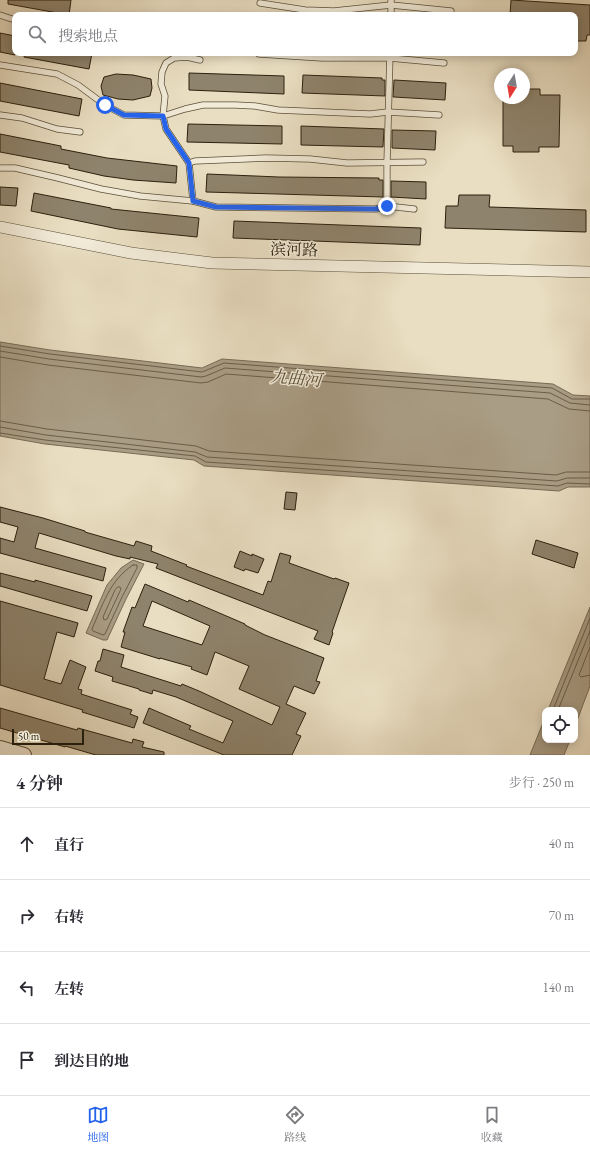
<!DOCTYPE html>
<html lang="zh">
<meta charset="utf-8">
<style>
body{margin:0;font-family:"EB Garamond","Noto Serif SC",serif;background:#f2f2f3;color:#2b2b33}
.controls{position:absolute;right:12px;bottom:12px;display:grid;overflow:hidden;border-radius:8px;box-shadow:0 2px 10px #0003}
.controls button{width:36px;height:36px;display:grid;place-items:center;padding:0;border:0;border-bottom:1px solid #e1e1e2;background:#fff;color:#2b2b33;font:20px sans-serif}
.compass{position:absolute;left:494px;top:68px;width:36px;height:36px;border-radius:50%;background:#fff;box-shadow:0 2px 10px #0003;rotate:191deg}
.scale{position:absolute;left:12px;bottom:10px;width:72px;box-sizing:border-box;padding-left:4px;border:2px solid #2c200e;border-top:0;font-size:11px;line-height:14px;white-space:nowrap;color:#2c200e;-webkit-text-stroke:3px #f1ead7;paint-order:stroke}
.stop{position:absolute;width:12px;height:12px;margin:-9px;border:3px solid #2563eb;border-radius:50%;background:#fff}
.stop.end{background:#2563eb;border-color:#fff;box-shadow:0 1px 4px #0008}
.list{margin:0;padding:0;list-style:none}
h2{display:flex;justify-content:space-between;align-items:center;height:52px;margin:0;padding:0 16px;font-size:17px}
h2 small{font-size:13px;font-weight:400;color:#7c7c81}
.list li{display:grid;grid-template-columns:26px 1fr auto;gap:12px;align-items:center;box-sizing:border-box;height:72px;padding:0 16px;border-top:1px solid #e1e1e2}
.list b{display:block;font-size:15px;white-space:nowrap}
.list em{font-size:13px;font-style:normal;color:#7c7c81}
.icon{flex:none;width:22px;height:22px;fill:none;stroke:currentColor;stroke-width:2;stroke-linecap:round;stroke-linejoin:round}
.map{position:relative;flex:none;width:590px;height:755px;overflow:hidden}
.search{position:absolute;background:#fff;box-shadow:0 2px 10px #0003;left:12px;right:12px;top:12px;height:44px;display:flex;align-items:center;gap:10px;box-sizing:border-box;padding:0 14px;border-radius:8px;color:#7c7c81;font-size:15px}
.sheet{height:340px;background:#fff}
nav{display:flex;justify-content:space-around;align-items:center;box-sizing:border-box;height:56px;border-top:1px solid #e1e1e2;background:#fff;font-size:11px;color:#7c7c81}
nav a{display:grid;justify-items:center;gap:2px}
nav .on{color:#2563eb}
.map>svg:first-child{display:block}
</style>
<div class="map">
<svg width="590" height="755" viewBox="0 0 590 755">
<rect width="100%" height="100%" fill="#e9dec2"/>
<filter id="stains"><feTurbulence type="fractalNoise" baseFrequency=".005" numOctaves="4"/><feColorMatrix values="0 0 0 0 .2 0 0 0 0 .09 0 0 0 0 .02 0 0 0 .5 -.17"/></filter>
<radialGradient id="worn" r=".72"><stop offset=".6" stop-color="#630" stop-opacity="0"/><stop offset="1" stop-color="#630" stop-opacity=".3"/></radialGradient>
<g fill="#a99d85" stroke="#776b55">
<path d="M0 342 50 350 202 368 222 359 553 384 573 395 590 396V487H568L559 491 204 466 194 460 45 444 0 436Z"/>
<path d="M133 560 144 564 126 599 107 640H103L86 633 107 585 121 568Z"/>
<path d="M590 607V686L575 726V710H548Z"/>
<path d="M545 718V740H570L564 755H530Z"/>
</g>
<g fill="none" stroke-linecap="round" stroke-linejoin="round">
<g stroke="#6a5e4a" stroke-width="1">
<path d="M0 346 50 354 202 372 224 363 552 388 572 399H590"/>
<path d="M0 351 49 359 201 377 206 376 225 368 550 393 570 403 590 405"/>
<path d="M0 357 48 365 201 383 208 382 226 374 548 399 569 409 590 411"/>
<path d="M0 421 47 429 196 446 209 451 556 475 566 472H590"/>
<path d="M0 427 46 435 195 452 207 457 557 481 567 478H590"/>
<path d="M0 433 45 440 195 456 206 462 558 486 567 483 590 484"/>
<path d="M133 565H137V568L122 597 105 634 103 635 93 631 92 629C103 604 110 580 133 565Z"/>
<path d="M118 587H120L121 589 107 619 104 620 103 617 115 590Z"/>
<path d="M590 647 579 675 581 677 590 675"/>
<path d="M553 710 590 618"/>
<path d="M558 710 590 631"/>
</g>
</g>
<g fill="#8e836c" stroke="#2c200e" fill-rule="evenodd">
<path d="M8 0H71L69 15 8 4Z"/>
<path d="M511 0 590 5V35H587L586 41H575V15H510Z"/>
<path d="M0 33 15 36V55L0 52Z"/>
<path d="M25 53H92L89 69 24 57Z"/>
<path d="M189 73 284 76V94L189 90Z"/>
<path d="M116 74 133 75 151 79 152 88 150 96 133 100 118 99 103 95 101 86 104 77Z"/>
<path d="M303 75 382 78V80H385V96L302 93Z"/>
<path d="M394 80 446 83 445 100 394 97H393Z"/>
<path d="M0 83 82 99 79 116 0 101Z"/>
<path d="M524 89H540V95H560L559 147H539V152H513V146H503V98H524Z"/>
<path d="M188 124 282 126V144L187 142Z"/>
<path d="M301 126 384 129 383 147 301 145Z"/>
<path d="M392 130 436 131 435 150 392 148Z"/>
<path d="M0 134 61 146V149L107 158 177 166 176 183 133 180 104 176 69 168V165L0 152Z"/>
<path d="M207 174 279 177 379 178V180H383V197L206 192Z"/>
<path d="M391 181 426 182V199L391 197Z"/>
<path d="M0 187 18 188 16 206 0 205Z"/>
<path d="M34 193 111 208V209L199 218 197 237 118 229 31 211Z"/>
<path d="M459 195H490L489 207 586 210V232L445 228 446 206H458Z"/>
<path d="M234 221 421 228 420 245 233 238Z"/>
<path d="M286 492 297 493 295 510 284 509Z"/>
<path d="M0 507 43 518 85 531V532L134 546 136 541 152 546 151 551 187 565 186 566 263 595 268 581 271 582 280 553 291 556 289 563 334 579 335 578 349 583 332 632 333 633 329 645 314 639 318 631 156 568 158 564 130 557V559L116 556 39 533 35 548 106 568 103 581 0 553V538L14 542 18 527 0 522Z"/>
<path d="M536 540 578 553 574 568 532 554Z"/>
<path d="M240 551 252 556V554L264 559 258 573 245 569 244 571 234 567Z"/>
<path d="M0 573 35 582V580L92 596 87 611 0 586Z"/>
<path d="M145 584 188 602 189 600 245 624V625L265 635 324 658 316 681 320 682 314 694 294 686 286 704 306 713 296 734 301 736 292 755H224L143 723 149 708 191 726 189 729 223 743 233 721 176 697 153 690 152 694 139 690V689L112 681 113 677 95 671 98 661H100L103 649 124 655 121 667 181 686 182 684 199 691 272 725 280 707 239 689 249 666 215 652 207 675 191 669 192 667 160 658V659L121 647 125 632H123L132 607 135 608ZM152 601 210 626 202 645 143 626Z"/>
<path d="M0 601 78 623 74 637 57 632 44 679 61 684 70 660 86 667 78 689 82 690 81 694 132 710 130 714 138 717 134 728 82 712 83 710 0 685Z"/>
<path d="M0 708 77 730 78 728 132 743 133 739 144 742 142 747 164 752V755H96L65 746V747L0 728Z"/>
</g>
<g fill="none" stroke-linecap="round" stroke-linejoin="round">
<defs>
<g id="service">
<path d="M260 3 305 10 334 11 391 5 451 11"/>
<path d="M0 15 15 20"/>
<path d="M391 15V0"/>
<path d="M259 54 322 58H390L444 63"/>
<path d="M0 65 57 74 78 85 105 105 124 115 163 116 185 109 203 105H235L255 106 278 110 370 114 388 112 439 115"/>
<path d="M0 115 22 118 57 129 80 132"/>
<path d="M189 163 195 161 266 158 310 159 347 163 423 162"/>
<path d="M0 168H15L58 178 101 189 140 196 193 201 216 207 376 209 387 206 414 209"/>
<path d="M193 201 189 163 166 129 163 116 165 96 161 84 162 72 166 63 174 58 187 57 200 60"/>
<path d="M387 206V163L390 53"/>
</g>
<path id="minor" d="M0 227 131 253 212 263 590 272"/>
<path id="tertiary" d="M0 748 24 755"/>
</defs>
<use href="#service" stroke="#5b503b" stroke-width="7"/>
<use href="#minor" stroke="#5b503b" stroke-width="12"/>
<use href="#tertiary" stroke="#5b503b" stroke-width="16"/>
<use href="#service" stroke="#f1ead7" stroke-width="5.5"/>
<use href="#minor" stroke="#f1ead7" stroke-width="11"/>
<use href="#tertiary" stroke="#f1ead7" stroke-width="14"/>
</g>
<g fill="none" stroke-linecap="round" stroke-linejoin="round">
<path stroke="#2563eb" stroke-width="5" d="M105 105 124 115 163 116 166 129 189 163 193 201 216 207 376 209 387 206"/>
</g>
<g text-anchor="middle" stroke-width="3" stroke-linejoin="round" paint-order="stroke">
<g font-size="16" fill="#2c200e" stroke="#f1ead7">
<text transform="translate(294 249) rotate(1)" y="6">滨河路</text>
</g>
<g font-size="17" font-style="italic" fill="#584c38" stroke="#f1ead7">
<text transform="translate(296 378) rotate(5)" y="6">九曲河</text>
</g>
</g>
<rect width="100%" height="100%" filter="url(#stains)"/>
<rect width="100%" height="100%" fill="url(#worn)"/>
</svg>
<div class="controls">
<button><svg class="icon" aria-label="locate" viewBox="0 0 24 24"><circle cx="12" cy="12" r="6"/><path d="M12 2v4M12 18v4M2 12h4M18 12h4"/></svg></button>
</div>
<svg class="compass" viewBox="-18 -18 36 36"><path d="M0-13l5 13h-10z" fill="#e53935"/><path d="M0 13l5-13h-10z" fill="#7c7c81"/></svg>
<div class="scale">50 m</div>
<div class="stop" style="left:105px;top:105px"></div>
<div class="stop end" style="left:387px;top:206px"></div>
<div class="search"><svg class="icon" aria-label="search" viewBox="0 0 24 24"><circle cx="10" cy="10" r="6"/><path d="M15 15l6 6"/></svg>搜索地点</div>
</div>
<section class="sheet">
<h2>4 分钟<small>步行 · 250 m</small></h2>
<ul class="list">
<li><svg class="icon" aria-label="ahead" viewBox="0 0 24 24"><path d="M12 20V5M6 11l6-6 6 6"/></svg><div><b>直行</b></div><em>40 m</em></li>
<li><svg class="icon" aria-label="right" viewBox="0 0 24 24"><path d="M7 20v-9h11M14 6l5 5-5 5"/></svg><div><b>右转</b></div><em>70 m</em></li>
<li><svg class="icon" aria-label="left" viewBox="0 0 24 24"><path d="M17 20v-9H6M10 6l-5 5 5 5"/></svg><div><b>左转</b></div><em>140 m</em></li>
<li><svg class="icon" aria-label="arrive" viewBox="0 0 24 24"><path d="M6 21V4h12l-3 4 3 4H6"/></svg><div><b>到达目的地</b></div></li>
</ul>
</section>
<nav>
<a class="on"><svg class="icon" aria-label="map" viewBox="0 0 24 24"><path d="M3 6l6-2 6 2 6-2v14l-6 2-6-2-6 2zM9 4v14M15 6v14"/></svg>地图</a>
<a><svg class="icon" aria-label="directions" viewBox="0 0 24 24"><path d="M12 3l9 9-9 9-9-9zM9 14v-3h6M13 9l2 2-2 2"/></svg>路线</a>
<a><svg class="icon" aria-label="saved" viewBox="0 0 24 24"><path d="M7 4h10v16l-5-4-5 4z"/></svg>收藏</a>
</nav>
